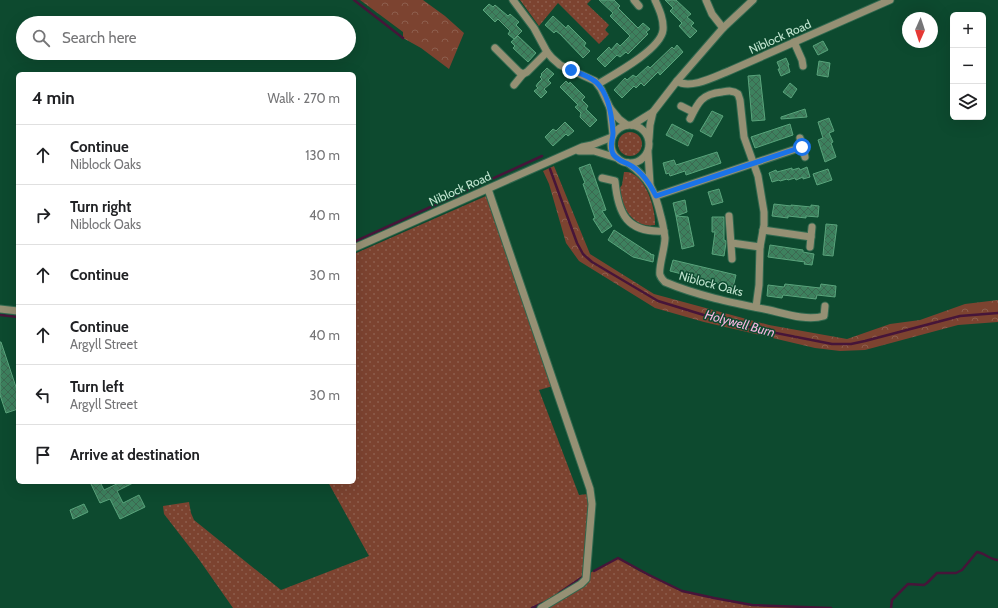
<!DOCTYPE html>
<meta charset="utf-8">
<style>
body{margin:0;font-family:Cabin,sans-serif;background:#f6f6f6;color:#202124}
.controls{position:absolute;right:12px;top:12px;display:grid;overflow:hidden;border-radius:6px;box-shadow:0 4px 16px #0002}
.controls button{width:36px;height:36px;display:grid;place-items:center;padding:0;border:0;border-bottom:1px solid #e0e0e0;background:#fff;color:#202124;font:20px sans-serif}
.compass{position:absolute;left:902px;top:12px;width:36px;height:36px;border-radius:50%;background:#fff;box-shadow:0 4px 16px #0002;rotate:183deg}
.stop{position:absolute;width:12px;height:12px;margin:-9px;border:3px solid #1a73e8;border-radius:50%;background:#fff}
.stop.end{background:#1a73e8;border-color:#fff;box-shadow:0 1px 4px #0008}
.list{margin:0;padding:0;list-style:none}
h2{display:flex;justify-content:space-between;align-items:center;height:52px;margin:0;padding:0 16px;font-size:17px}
h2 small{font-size:13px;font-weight:400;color:#757577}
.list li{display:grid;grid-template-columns:26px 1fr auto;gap:12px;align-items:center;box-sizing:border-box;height:60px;padding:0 16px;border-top:1px solid #e0e0e0}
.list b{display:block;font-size:15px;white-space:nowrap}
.list p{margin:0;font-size:13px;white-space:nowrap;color:#757577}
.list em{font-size:13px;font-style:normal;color:#757577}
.icon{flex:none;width:22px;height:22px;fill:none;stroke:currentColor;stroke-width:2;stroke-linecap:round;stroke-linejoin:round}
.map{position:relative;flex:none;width:998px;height:608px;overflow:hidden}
.search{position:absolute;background:#fff;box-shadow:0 4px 16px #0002;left:16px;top:16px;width:340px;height:44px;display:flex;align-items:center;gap:10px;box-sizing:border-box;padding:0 14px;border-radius:22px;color:#757577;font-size:15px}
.panel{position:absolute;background:#fff;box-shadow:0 4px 16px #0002;left:16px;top:72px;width:340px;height:412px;border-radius:6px}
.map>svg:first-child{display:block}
</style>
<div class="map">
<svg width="998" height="608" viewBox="0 0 998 608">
<defs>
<pattern id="grass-dots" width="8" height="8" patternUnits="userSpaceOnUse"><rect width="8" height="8" fill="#7c4330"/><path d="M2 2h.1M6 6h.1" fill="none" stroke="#8d5e4d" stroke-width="1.8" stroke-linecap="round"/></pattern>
<pattern id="forest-crowns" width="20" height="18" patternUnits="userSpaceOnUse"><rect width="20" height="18" fill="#7c4330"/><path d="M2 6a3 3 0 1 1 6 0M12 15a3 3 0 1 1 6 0" fill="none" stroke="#8d5e4d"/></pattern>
<pattern id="building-cross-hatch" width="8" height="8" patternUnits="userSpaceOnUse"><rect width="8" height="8" fill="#3d815e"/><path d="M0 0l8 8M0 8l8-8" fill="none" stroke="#3c6951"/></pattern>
</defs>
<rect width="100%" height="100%" fill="#0d4a2f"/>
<g fill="url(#grass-dots)">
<path d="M520 0H591L587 4 609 25 605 30 609 34 599 44 558 3 539 26Z"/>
<circle cx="630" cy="144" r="12"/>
<path d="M624 172C627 172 631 172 633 174 647 181 656 210 655 225 633 229 622 207 619 189L622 185Z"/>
<path d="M486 196 553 386 539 390 579 495 588 494 589 507 584 576 546 602 532 608H233L198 558 164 514 163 506 189 502 191 513 194 520 281 590 369 556 328 482H354V254Z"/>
<path d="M618 558 639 571 686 592 742 604 813 608H545L587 583 590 573Z"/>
</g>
<g fill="url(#forest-crowns)">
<path d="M360 0H423L445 16 464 33 449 69 421 48 403 38V32Z"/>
<path d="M554 166 590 254 654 294 769 325 847 339 890 324 920 320 965 304 998 300V322L958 325 865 350 840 351 815 348 704 322 655 308 579 261 566 243 549 184 543 171Z"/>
</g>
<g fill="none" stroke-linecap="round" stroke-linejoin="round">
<g stroke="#461539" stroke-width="2.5">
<path d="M354 0 403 38"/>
<path d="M550 169 577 243 583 254 592 262 658 301 707 316 761 330 832 344H851L865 341 960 316 998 313"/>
<path d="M354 242 542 156"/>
<path d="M0 315 18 317"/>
<path d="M594 571 618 558 649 575 682 591 714 598 752 605 831 608"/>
<path d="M559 593 584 576"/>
<path d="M532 608 543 603"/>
<path d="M891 608 892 600 908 584 924 585 927 583 937 573H956L962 570 977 552C985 553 990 560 998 560"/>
</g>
</g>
<g fill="url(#building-cross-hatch)" stroke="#5aa47c">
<path d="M599 0H614L620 6 618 8 638 28 643 23 650 29 646 32 648 34 628 54 626 52 620 57 617 55 605 67 597 59 609 47 611 50 617 43 620 46 630 36 610 16 613 13Z"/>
<path d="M665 0H676L691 14 687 17 694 23 691 26 697 31 690 38 679 26 682 23 670 11 673 8Z"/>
<path d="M489 4 493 7 495 5 508 16 510 14 519 22 516 25 522 31 514 39 508 34 510 31 498 19 495 22 483 10Z"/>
<path d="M553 16 566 28 568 25 586 43 584 46 590 51 583 58 560 34 556 31 554 33 545 25Z"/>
<path d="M518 36 536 53 528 62 513 48 515 46 511 42Z"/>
<path d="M823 41 828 50 818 55 813 46Z"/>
<path d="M677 45 683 52 660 75 658 72 644 86 641 83 636 88 634 86 622 98 614 90 625 78 627 80 633 75 636 77 648 66 650 68 672 47 674 49Z"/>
<path d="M786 58 789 65H788L790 72 781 76 778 69H780L777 62Z"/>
<path d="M819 61 830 63 828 77 817 75Z"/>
<path d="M547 68 554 74 548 80 551 83 544 89 547 92 541 98 534 91 538 88 536 86 538 83 542 79 540 77 542 75 541 74Z"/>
<path d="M760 75 765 120 752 121 748 76Z"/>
<path d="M566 81 569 84 570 82 585 97 582 100 588 106 586 109 597 120 590 127 580 117 581 113 575 107 578 105 560 87Z"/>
<path d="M790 83 797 89 791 98 783 92Z"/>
<path d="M805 109 807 117 781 119V117Z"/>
<path d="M712 111 723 116 711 137 700 131Z"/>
<path d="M829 118 834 131 829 133 833 142 831 143 836 157 825 162 818 140 823 138 818 122Z"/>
<path d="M565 122 574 131 568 136 566 134 553 146 545 137 553 129 556 131Z"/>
<path d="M672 124 693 135 688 146 666 135Z"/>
<path d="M790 124 793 135 755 148 751 137Z"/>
<path d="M717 152 721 163 686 175 685 171 670 176 669 173 666 174 663 163 674 160 676 165Z"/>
<path d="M590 164 606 210 602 211 612 226 602 233 593 219 595 218 583 184 585 183 579 168Z"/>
<path d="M807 167 810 177 803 179V177L796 180 795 178 788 180 787 179 780 181 779 180 772 182 769 173 776 170 777 172 792 168V170L799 168 800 170Z"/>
<path d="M828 169 832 180 817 185 813 174Z"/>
<path d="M719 189 723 202 712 205 708 192Z"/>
<path d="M685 200 687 212 676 216 673 203Z"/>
<path d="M774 204 791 206V205L811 207V205L819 206 818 217 806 216V218L788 216V218L772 216Z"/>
<path d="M676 216 688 217 694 246 682 249Z"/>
<path d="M712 217H724V240L726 241V243L724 256 712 254 715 232H712Z"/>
<path d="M826 224 837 225 833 256 823 255Z"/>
<path d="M614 230 651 254H650L654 255 653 262 633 257 608 240Z"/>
<path d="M770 245 803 250V252L814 254 812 265 804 264 805 262 768 257Z"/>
<path d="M673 260 736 275 733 287 670 271Z"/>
<path d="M785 284 820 288 821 284 836 286 835 297 817 295 816 299 783 295 782 298 767 296 768 285 784 287Z"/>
<path d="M0 342H1L18 393V409L6 413 0 395Z"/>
<path d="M90 482H100L104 490 121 482H135L117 491 123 503 139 495 145 507 120 519 110 499 100 503Z"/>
<path d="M84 504 88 512 73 519 70 510Z"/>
</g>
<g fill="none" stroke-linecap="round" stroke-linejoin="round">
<defs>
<g id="minor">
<path d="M513 0 534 28 547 52 552 58 560 65 595 81 601 89 610 108 619 119 627 125"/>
<path d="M634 0 639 6"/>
<path d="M706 0 712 14 723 28"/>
<path d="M794 42 802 60 803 66"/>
<path d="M495 48 519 72 523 74 527 72 547 52"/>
<path d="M677 81C690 90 716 76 729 71L890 0"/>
<path d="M598 84C615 74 661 49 663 30 664 19 659 9 655 0"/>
<path d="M514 85 523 74"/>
<path d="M681 106 693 112"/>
<path d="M610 108 613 135"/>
<path d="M690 119C698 102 702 94 722 92 728 91 733 90 738 94L740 100 744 137 758 176 764 212V225L760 247 759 285 756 307"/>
<circle cx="630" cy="144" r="19"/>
<path d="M632 125 653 112 677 81 723 28 753 0"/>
<path d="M800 138 805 157"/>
<path d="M649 139 650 125 653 112"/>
<path d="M579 151H594L617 158"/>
<path d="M648 152 650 184"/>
<path d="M628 163C650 179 655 191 661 217 663 224 664 231 665 238 665 248 658 269 660 275 661 278 663 280 665 282 698 296 734 303 769 310 786 314 807 321 824 316L825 306"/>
<path d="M602 178 615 181C618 214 627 233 664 231"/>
<path d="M488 189 590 489 592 504 586 579 581 584 541 608"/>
<path d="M656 196 802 147"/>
<path d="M729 216 732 259"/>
<path d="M763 230 811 237"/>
<path d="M732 243 760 247"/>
<path d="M810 247 812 227"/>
<path d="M354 248 582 147 592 145 612 137"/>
<path d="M0 309 18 311"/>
</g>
</defs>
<use href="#minor" stroke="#31694f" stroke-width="9"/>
<use href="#minor" stroke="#959074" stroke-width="7"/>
</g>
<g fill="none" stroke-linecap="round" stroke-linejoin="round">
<path stroke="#1a73e8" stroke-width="5" d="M571 70C579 73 589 76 596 82 609 94 612 116 613 133 613 140 609 146 613 154 617 160 622 161 628 164 641 170 650 184 656 196L802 147"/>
</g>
<g text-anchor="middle" stroke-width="3" stroke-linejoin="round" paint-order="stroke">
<g font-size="12" fill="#c1e5d0" stroke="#0d4a2f">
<text transform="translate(780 37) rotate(-24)" y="4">Niblock Road</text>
<text transform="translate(460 189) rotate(-24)" y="4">Niblock Road</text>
<text transform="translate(711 284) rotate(15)" y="4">Niblock Oaks</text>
</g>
<g font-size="13" font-style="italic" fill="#f6b4e0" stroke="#0d4a2f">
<text transform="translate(740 323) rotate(15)" y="5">Holywell Burn</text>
</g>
</g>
</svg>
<div class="controls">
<button>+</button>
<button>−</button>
<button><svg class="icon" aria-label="layers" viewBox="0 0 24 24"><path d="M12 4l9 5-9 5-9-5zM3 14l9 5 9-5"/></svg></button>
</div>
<svg class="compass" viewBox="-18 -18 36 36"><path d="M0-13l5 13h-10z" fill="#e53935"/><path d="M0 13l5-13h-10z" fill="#757577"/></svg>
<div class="stop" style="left:802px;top:147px"></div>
<div class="stop end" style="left:571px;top:70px"></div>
<div class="search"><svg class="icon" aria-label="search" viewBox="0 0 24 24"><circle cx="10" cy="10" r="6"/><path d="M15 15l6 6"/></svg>Search here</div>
<section class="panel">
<h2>4 min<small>Walk · 270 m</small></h2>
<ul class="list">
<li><svg class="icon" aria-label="ahead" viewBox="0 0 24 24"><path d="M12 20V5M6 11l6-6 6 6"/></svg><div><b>Continue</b><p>Niblock Oaks</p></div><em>130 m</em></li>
<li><svg class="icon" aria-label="right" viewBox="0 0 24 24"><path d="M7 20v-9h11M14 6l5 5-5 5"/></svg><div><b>Turn right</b><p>Niblock Oaks</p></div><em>40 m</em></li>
<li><svg class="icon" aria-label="ahead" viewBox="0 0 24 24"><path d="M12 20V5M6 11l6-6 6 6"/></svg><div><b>Continue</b></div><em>30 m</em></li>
<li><svg class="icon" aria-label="ahead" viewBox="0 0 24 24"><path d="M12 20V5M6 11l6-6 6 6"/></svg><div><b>Continue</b><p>Argyll Street</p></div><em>40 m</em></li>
<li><svg class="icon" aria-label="left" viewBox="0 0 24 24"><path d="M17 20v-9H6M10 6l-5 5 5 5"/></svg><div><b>Turn left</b><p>Argyll Street</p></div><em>30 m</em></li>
<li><svg class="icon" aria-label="arrive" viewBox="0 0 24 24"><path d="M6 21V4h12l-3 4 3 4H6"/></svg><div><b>Arrive at destination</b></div></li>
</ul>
</section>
</div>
